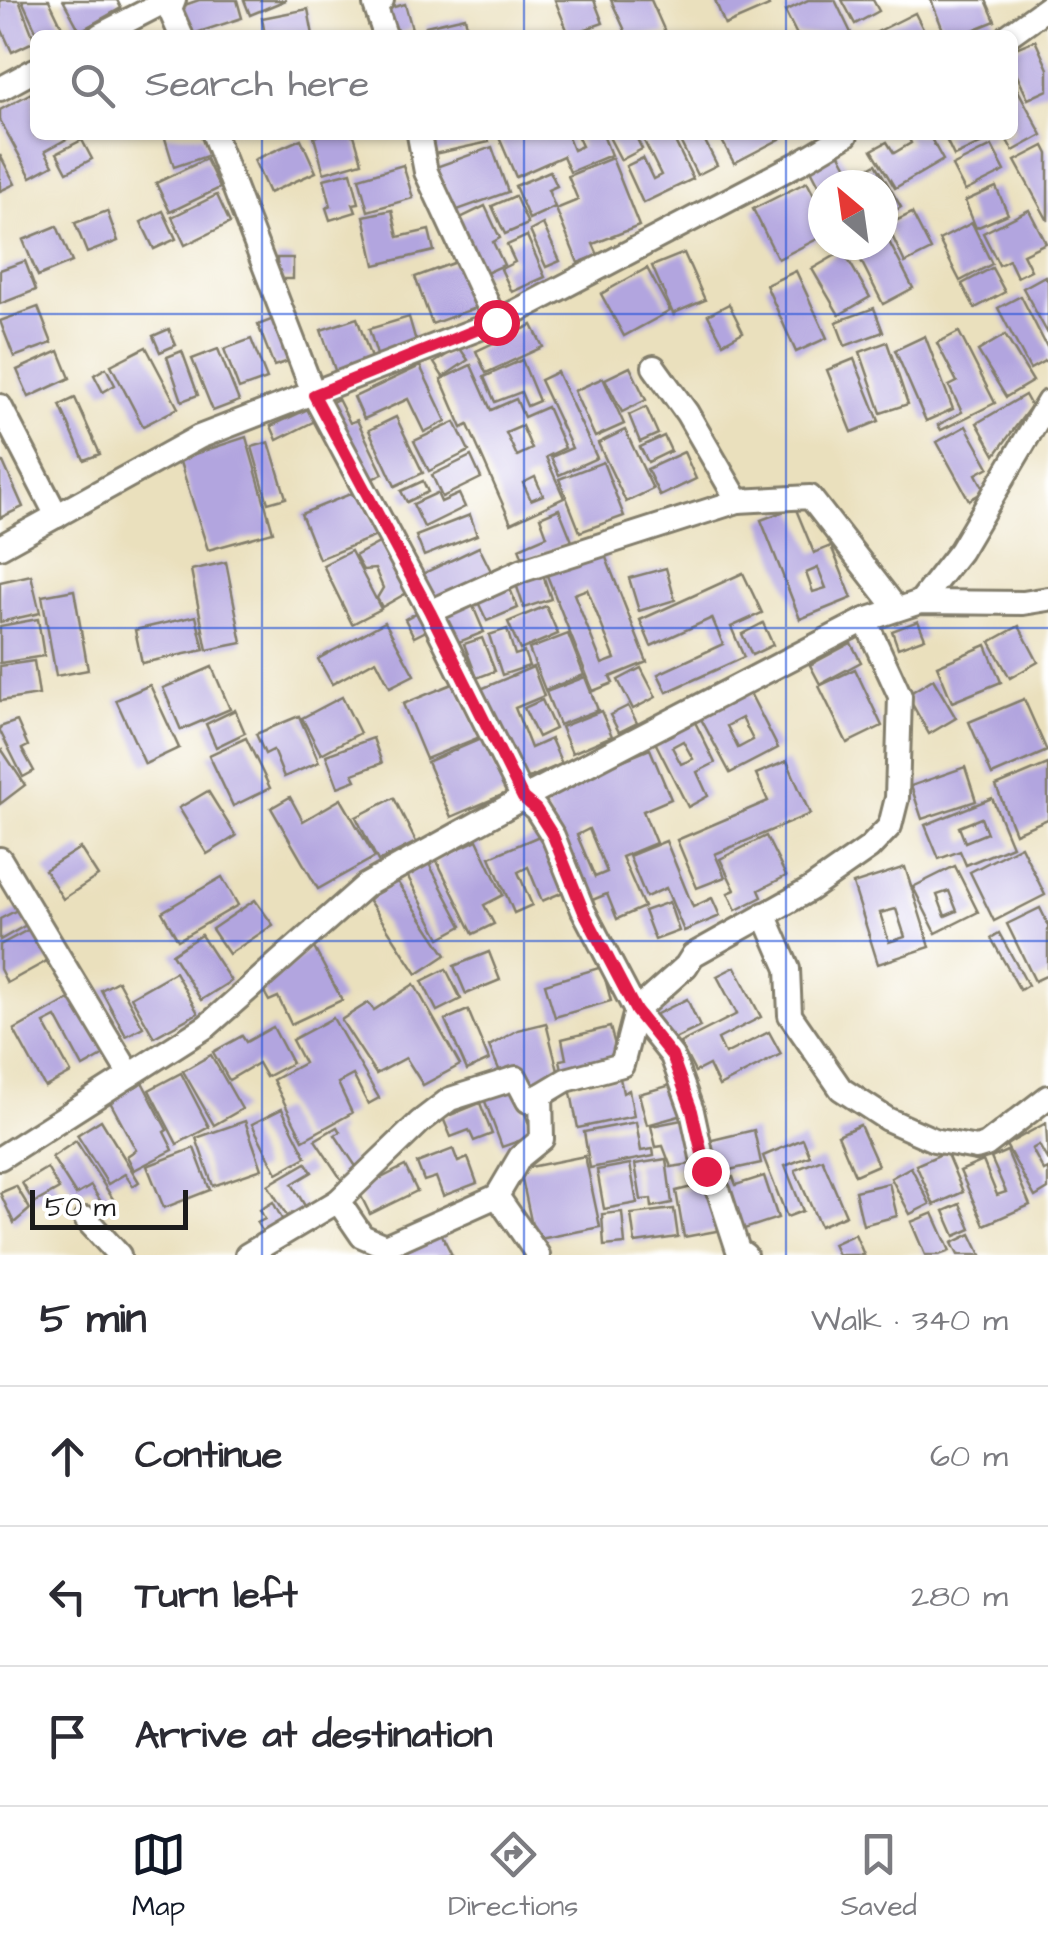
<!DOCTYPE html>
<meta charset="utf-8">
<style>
body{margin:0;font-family:"Architects Daughter",sans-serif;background:#f2f2f3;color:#2b2b33}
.compass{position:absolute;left:808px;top:170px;width:90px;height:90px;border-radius:50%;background:#fff;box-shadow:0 2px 8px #0004;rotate:331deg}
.scale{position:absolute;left:30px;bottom:25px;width:158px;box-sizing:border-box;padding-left:10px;border:5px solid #1c1c1c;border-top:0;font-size:28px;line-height:35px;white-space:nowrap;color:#1c1c1c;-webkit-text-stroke:8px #fff;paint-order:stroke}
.stop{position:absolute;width:30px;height:30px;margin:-22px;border:8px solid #e11d48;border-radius:50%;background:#fff}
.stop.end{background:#e11d48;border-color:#fff;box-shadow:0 2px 10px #0008}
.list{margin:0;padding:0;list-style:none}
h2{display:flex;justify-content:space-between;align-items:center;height:130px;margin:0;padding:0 40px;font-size:42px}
h2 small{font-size:32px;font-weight:400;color:#7c7c81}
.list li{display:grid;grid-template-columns:65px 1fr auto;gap:30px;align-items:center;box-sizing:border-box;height:140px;padding:0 40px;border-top:2px solid #e1e1e2}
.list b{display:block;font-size:38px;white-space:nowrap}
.list em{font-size:32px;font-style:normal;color:#7c7c81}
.icon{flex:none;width:55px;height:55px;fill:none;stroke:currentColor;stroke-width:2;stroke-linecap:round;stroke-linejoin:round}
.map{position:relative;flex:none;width:1048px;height:1255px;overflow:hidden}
.search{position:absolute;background:#fff;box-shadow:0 2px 8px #0004;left:30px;right:30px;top:30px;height:110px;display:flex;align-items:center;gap:25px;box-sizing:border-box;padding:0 35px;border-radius:15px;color:#7c7c81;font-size:38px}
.sheet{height:550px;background:#fff}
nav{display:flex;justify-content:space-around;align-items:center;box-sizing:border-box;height:140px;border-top:2px solid #e1e1e2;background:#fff;font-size:28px;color:#7c7c81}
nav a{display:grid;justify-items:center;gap:5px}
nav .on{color:#111827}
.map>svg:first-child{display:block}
</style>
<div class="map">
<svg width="1048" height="1255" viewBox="0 0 1048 1255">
<rect width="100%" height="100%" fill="#fff"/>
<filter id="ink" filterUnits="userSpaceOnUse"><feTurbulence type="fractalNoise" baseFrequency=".01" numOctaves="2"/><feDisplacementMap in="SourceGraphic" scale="20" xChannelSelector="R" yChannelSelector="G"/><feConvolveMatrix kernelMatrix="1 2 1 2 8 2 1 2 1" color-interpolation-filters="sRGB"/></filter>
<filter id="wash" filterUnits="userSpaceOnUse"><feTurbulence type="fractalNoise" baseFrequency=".0048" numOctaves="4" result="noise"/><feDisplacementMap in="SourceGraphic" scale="40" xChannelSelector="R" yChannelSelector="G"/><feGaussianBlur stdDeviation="2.25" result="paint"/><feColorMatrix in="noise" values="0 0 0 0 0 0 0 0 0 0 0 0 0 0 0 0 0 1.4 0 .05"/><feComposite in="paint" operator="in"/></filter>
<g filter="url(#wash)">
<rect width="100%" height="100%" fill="#eae0bd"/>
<g id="blocks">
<g fill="#b2a5df" fill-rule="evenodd">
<path d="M0 0H19L35 41 12 52 0 26Z"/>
<path d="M22 0H49L62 27 38 35Z"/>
<path d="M63 0H117L121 8 80 31Z"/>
<path d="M199 0H237L242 18 190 35 179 7Z"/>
<path d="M244 0H286L250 15Z"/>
<path d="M555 0H594L603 23 569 35Z"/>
<path d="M611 0H651L666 34 627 35Z"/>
<path d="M715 0H766L769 6 725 25Z"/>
<path d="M808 0H835L852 35H797L785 11Z"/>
<path d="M842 0H873L879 11 855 24Z"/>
<path d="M931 0H986L995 21 961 35H945Z"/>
<path d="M405 4 412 29 393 35 383 10Z"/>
<path d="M308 9 313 35H265L262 18Z"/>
<path d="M915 13 926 35H871Z"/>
<path d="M465 17 469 34 429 35 426 26Z"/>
<path d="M1035 40 1048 69V90L1028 99 1013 67V49Z"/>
<path d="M1013 81 1042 135 1013 151 1004 135H1013Z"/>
<path d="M35 91V135H74L45 151 53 165 31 177 0 120V110Z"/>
<path d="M164 135H203L210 155 174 167Z"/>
<path d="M320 135H354L362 162 324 173 314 137Z"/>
<path d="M430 135H488L489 142 434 154Z"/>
<path d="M498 135H567L573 150 582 146 577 135H603L611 155 570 172 563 156 516 177Z"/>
<path d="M613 135H635L642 149 621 160 609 137Z"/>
<path d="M641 135H672L693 179 643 203 626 166 643 158 653 179 661 175Z"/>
<path d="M677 135H712L704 139 717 165 697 175Z"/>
<path d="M719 135H778L780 139 734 163Z"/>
<path d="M907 135H929L943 160 895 188 872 150 887 142 894 153 911 143Z"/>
<path d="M944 135H992L993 138 954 156Z"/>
<path d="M301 139 316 172 269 193 254 160Z"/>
<path d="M82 140 92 159 67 172 57 153Z"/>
<path d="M992 146 1005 171 965 191 952 166Z"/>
<path d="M1044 146 1048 154V221L1015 161Z"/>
<path d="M492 147 508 192 452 212 436 167Z"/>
<path d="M839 152 852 176 835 185H823V193L810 168Z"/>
<path d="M0 155 15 184 0 191Z"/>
<path d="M612 158 639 226 593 244 598 255 578 263 556 209 578 200 568 176Z"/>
<path d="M206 159 220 188 170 212 156 183Z"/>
<path d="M876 164 901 207 883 218V185H850L847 181Z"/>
<path d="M403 165 413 198 368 211 359 178Z"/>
<path d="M550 171 557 186 548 190 555 207 529 219 515 186Z"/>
<path d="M351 172 359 203 353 204 356 212 330 220 326 208 331 206 324 179Z"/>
<path d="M807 182 823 213V236L778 259 753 209Z"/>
<path d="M996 187 1008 214 976 228 965 201Z"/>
<path d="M217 195 230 223 185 245 172 217Z"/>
<path d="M515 196 528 224 505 234 492 206Z"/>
<path d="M485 206 500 238 493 242 504 265 482 275 456 220Z"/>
<path d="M392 210 398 237 429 230 434 251 375 265 364 216Z"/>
<path d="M1029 210 1046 243 1023 254 1031 270 1017 277 1009 260 999 265 983 233Z"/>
<path d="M107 211 118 241 87 253 75 223Z"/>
<path d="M163 211 176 239 154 249 141 222Z"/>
<path d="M912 213 931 250 905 263 887 225Z"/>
<path d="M972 223 992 264 960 281 939 240Z"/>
<path d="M543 224 560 261 546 267 530 231Z"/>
<path d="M57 226 72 262 38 276 23 240Z"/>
<path d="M883 230 913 288 883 304 853 245H883Z"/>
<path d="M527 236 545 277 512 292 501 269 515 262 507 245Z"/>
<path d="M843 251 870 297 839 315 812 269Z"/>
<path d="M684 253 705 300 674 313V316L652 266Z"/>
<rect x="277" y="258" width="16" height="21"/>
<path d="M461 260 478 307 432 324 415 277Z"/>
<path d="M25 261 36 290 0 304V270Z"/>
<path d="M647 268 670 311 624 336 601 294Z"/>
<path d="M992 268 1005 292 975 308 962 284Z"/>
<path d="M796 271 827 338 796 352 766 285Z"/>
<path d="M1045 276 1048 281V334L1023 288Z"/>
<path d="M1021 296 1048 349V359L1030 369 998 308Z"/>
<path d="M729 304 743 332 723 343 708 315Z"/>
<path d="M38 307 52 343 14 357 0 321Z"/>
<path d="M874 308 883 332 845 346 836 322Z"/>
<path d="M409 317 417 345 378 358 369 329Z"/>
<path d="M276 318 292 360 274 366 258 325Z"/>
<path d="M357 318 372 361 336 373 321 330Z"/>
<path d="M532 325 543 347 486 373 476 351Z"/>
<path d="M169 329 176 345 160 352 153 336Z"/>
<path d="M959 332 995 403 941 430 938 425 962 412 949 386 957 382 937 343Z"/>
<path d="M1005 335 1033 381 1006 397 978 351Z"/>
<path d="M925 336 953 409 926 421 895 350Z"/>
<path d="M251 339 267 379 239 389 224 349Z"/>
<path d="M887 342 908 404 881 413 860 352Z"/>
<path d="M146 347 178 408 143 426 111 365Z"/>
<path d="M459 347 468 360 443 377 434 363Z"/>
<path d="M218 349 239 401 213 411 192 359Z"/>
<path d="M59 351 70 378 29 397 17 370Z"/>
<path d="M182 351 198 395 182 401 167 357Z"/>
<path d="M854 359 879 421 852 432 827 370Z"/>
<path d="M522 360 539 401 527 406 521 392 495 402 484 377Z"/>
<path d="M471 365 491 410 516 399 524 417 547 407 565 448 546 457 564 498 511 523 468 425 462 428 441 379ZM522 426 532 449 517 456 506 433ZM535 477 543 495 531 500 523 483Z"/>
<path d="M420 366 446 421 424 432 408 399 364 419 354 397Z"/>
<path d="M630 367 646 400 622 412 605 379Z"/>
<path d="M106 368 115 385 103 392 94 375Z"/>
<path d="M557 372 597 458 559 475 551 457 572 448 540 380Z"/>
<path d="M603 378 624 424 595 437 574 391Z"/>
<path d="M1025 395 1031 406 995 455 977 423Z"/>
<path d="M75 398 100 454 84 460 60 405Z"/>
<path d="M338 399 350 423 357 420 383 474 365 482 327 405Z"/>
<path d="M646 407 658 434 640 442 629 415Z"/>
<path d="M310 408 315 421 277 440 271 426Z"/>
<path d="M396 417 423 473 395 486 369 430Z"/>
<path d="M455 422 469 451 429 471 414 441Z"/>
<path d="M966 426 989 467 976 474 985 491 969 500 937 442Z"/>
<path d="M625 430 653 489 626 502 598 443Z"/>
<path d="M664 436 671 451 648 462 640 447Z"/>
<path d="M246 437 273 532 208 550 179 459Z"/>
<path d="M269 442 286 498 268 503 252 447Z"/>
<path d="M684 452 696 479 660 496 647 469Z"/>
<path d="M471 456 481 478 442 497 432 475Z"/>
<path d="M3 462 23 507 0 518V463Z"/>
<path d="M603 462 624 516 580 532 559 479Z"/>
<path d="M423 481 428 492 407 502 401 491Z"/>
<path d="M360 490 379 535 319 559 301 514Z"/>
<path d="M437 493 441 502 459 494 465 507 424 527 413 504Z"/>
<path d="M795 507 814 553 831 546 852 598 800 619 761 520ZM818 568 826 588 813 592 806 573Z"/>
<path d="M559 509 572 541 524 561 519 548 547 536 540 517Z"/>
<path d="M470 515 477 535 424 556 416 536Z"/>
<path d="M381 542 410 591 382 607 377 598 383 588 375 569 363 570 355 556Z"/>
<path d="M479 547 494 577 437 604 422 574Z"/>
<path d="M603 550 647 662 610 677 613 683 593 691 546 573ZM587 589 615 659 602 664 574 594Z"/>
<path d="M351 551 381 609 352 624 323 565Z"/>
<path d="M226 562 242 643 207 650 191 570Z"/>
<path d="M666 568 675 600 639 611 629 578Z"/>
<path d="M542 572 551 599 524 608 515 581Z"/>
<path d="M743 573 762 613 731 627 744 657 667 692 658 674 723 644 712 618 651 646 640 620Z"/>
<path d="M31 575 40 613 0 622V582Z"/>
<path d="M508 584 518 608 487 621 476 598Z"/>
<path d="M74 590 88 670 56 676 42 596Z"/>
<path d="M470 599 484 632 454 644 440 612Z"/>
<path d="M546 606 558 634 520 650 508 622Z"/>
<path d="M420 611 430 629 414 637 405 619Z"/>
<path d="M196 616 204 650 142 663 135 630Z"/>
<path d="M38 619 44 656 0 663V626Z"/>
<path d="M918 621 925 638 898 648 892 631Z"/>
<path d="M385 622 414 675 390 687 376 660 332 684 318 659Z"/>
<path d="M763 623 773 645 752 655 742 634Z"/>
<path d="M1019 626 1038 662 1010 678 990 642Z"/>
<path d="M507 629 515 655 524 652 529 666 502 675 489 635Z"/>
<path d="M568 634 584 675 545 690 529 649Z"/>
<path d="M482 638 495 671 477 678 464 644Z"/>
<path d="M851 643 861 662 820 684 810 665Z"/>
<path d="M986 645 1001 682 952 702 937 666Z"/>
<path d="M34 661 39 695 0 701V666Z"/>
<path d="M212 667 230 709 181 730 163 688Z"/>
<path d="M533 667 544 696 515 708 531 748 551 739 562 764 519 782 481 689Z"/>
<path d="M641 668 656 697 633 709 618 680Z"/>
<path d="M855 669 882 726 847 743 819 686Z"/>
<path d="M585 677 598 710 559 725 546 692Z"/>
<path d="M933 679 956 718 929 734 907 695Z"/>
<path d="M457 682 480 737 426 759 403 704Z"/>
<path d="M150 685 179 748 145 764 116 700Z"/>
<path d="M749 691 778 748 730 773 700 717ZM742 718 753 740 738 748 727 726Z"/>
<path d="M342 697 360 733 321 754 302 718Z"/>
<path d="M1024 699 1047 751 992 775 969 722Z"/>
<path d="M542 700 555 729 538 737 524 708Z"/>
<path d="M628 706 637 723 619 732 610 715Z"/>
<path d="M235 710 245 733 216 747 206 724Z"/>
<path d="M601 711 612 736 572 753 561 727Z"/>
<path d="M299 716 319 762 284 777 273 750 265 754 256 734Z"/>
<path d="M693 718 715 763 697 772 708 796 688 807 653 738ZM683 741 693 759 681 764 672 747Z"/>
<path d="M17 721 28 746 22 749 34 771 23 777 0 731V727Z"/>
<path d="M246 738 270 788 233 806 209 755Z"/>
<path d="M373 738 382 763 353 774 356 780 338 787 326 755Z"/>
<path d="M483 738 507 793 451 817 427 762Z"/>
<path d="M650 749 671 799 643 811 656 843 622 857 644 907 617 919 607 894 585 903 540 795ZM589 829 607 872 595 877 577 835Z"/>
<path d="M2 750 25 785 0 804V752Z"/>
<path d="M787 761 810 814 715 854 725 877 697 888 677 840 768 801 756 774Z"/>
<path d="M1048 764V819L1015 833 996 786Z"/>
<path d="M965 767 976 801 922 819 911 786Z"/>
<path d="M208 791 236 836 207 854 179 808Z"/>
<path d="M290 797 303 821 341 799 375 857 318 889 271 808Z"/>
<path d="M394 798 416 842 378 861 356 817Z"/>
<path d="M992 798 1012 846 966 865 960 851 939 859 925 825ZM981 818 987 833 965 842 959 827Z"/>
<path d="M544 834 568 890 542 901 528 867 518 872 532 905 514 913 490 857Z"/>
<path d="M766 836 786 876 759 890 762 897 736 910 728 893 735 890 720 859Z"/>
<path d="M477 840 503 895 484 905 494 924 473 934 436 859Z"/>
<path d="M666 841 693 907 712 898 720 916 684 931 666 888 646 897 629 856Z"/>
<path d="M1021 846 1045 895 994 921 970 872Z"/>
<path d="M80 848 98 876 63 899 45 870Z"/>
<path d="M428 862 462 926 440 938 406 873Z"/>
<path d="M955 866 978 912 936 933 913 887ZM949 891 957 911 945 916 937 895Z"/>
<path d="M905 867 930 947 878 964 853 884ZM896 909 905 937 889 942 880 913Z"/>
<path d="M222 877 238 905 178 940 162 912Z"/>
<path d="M396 880 446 955 417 974 368 899Z"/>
<path d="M255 900 273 925 229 954 212 929Z"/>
<path d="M669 902 679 931 655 940 644 911Z"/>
<path d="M25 906 33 921 0 940V919Z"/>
<path d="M1040 908 1048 924V975L1035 981 1007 924Z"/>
<path d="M37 925 54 957 7 983 0 969V945Z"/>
<path d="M999 933 1028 985 1020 990 991 938Z"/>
<path d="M201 935 231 981 201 1000 172 954Z"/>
<path d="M313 946 342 1000 291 1024 278 997 269 1001 262 988Z"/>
<path d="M489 952 500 980 466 994 454 966Z"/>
<path d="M602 967 611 1001 555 1017 545 984Z"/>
<path d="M735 967 761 1017 718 1039 725 1054 769 1032 781 1054 719 1086 709 1065 695 1072 680 1043 737 1014 717 976Z"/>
<path d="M446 969 461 999 437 1011 422 981Z"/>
<path d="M175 972 198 1013 154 1037 131 997Z"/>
<path d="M118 981 143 1027 126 1036 101 990Z"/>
<path d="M414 984 460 1065 423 1085 406 1058 376 1074 341 1020 368 1003 374 1010Z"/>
<path d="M75 996 106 1054 83 1067 56 1017 44 1023 71 1073 45 1087 14 1030Z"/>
<path d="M687 999 700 1027 666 1043 653 1016Z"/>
<path d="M468 1010 489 1060 467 1070 445 1020Z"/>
<path d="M333 1018 379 1098 368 1104 353 1075 338 1083 352 1113 303 1140 273 1080 304 1063 292 1040Z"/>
<path d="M546 1023 560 1079 528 1089 521 1068 501 1074 489 1046 518 1030Z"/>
<path d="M273 1027 292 1063 266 1077 258 1063 229 1080 213 1052 242 1036 246 1042Z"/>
<path d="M610 1027 619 1060 563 1074 560 1060 566 1059 562 1039Z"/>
<path d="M211 1055 242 1109 214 1125 183 1071Z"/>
<path d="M181 1073 209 1127 177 1144 149 1090Z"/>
<path d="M620 1078 623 1093 629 1090 634 1116 578 1128 570 1088Z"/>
<path d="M141 1080 167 1130 164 1132 173 1150 134 1170 127 1156 136 1150 108 1098Z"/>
<path d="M675 1084 683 1115 647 1125 639 1094Z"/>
<path d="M515 1085 533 1136 502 1147 483 1096Z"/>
<path d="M480 1103 492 1134 474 1141 469 1130 451 1137 443 1118Z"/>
<path d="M282 1109 306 1157 277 1173 252 1124Z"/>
<path d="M687 1119 698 1163 671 1167 663 1146 656 1147 651 1126Z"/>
<path d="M101 1120 139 1182 133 1186 125 1174 108 1184 77 1135Z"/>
<path d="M245 1121 262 1169 213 1186 196 1138Z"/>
<path d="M636 1122 641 1151 653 1149 654 1156 590 1168 584 1132Z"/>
<path d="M1046 1123 1048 1161 1039 1145 1032 1149 1044 1171 1048 1169V1189L1035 1197 1006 1145Z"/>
<path d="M860 1125 878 1165 855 1175 838 1135Z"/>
<path d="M337 1127 340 1132 335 1135 359 1171 343 1182 315 1140Z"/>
<path d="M754 1130 761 1163 711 1174 704 1142Z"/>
<path d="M803 1139 810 1156 785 1166 803 1211 787 1217 763 1156Z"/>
<path d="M76 1141 115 1202 100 1211 95 1203 100 1200 91 1186 76 1195 52 1157Z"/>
<path d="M194 1148 210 1190 164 1208 147 1166Z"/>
<path d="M453 1149 458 1162 468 1158 477 1183 443 1196 436 1177 424 1181 417 1163Z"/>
<path d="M1007 1151 1030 1205 984 1225 960 1171 983 1161 997 1195 1006 1192 991 1158Z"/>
<path d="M946 1152 963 1192 934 1205 916 1165Z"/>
<path d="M585 1156 600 1227 535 1240 520 1169Z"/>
<path d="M666 1159 672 1203 652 1207 651 1199 641 1200 635 1164Z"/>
<path d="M822 1159 846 1215 820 1226 795 1170Z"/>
<path d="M306 1163 312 1172 292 1184 308 1211 290 1221 268 1185Z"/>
<path d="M630 1164 637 1203 604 1209 597 1170Z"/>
<path d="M405 1166 417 1191 370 1214 358 1190Z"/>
<path d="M911 1167 930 1204 910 1214 891 1178Z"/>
<path d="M47 1168 59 1189 34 1203 22 1183Z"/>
<path d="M764 1176 778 1218 735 1232 718 1182 733 1177 736 1185Z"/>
<path d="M889 1183 897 1216 863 1225 855 1191Z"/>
<path d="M704 1184 727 1229 684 1237 676 1191Z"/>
<path d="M16 1186 30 1209 14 1223 0 1193Z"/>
<path d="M273 1202 283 1221 263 1232 257 1223 265 1219 260 1210Z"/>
<path d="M960 1204 971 1229 955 1236 944 1211Z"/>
<path d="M674 1209 678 1237 635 1243 631 1214Z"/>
<path d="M622 1212 625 1244 604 1246 602 1214Z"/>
<path d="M933 1213 950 1251 939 1255H925L911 1222Z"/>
<path d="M441 1233 452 1255H397Z"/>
<path d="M855 1234 864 1255H838L833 1244Z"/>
<path d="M971 1234 981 1255H958L952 1243Z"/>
</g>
</g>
</g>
<g filter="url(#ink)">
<use href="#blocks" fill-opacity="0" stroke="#837e6c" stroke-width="2.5"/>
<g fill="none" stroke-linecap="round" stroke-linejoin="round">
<defs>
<g id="street">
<path d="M174 0 170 10 181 35"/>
<path d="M382 0 375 5 385 35"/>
<path d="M100 35 168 0"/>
<path d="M1009 35 1048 7"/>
<path d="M0 89 35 70"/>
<path d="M214 135 314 395 430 612 523 798 536 809 553 836 583 910 636 1011 672 1056 692 1111 705 1171 719 1192 738 1250 745 1255"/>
<path d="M419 135 426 172 496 322"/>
<path d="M654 367 687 413 738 501 810 497 897 609"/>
<path d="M0 406 57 516"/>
<path d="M0 547 199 437 496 322 799 163 846 135"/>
<path d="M920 602 960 551 1048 402"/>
<path d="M430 612 523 570 738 501"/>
<path d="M0 859 130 1075"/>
<path d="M764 914 788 969 790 1015 841 1089 887 1119 934 1140 976 1148 986 1145 1048 1097"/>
<path d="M0 1158 207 1026 366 885 523 798 865 620 920 602 1023 603 1048 599"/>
<path d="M497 1196 538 1255"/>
<path d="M338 1201 420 1122 450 1099 516 1078 528 1101 541 1095"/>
<path d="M86 1219 119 1255"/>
<path d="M247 1255 338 1201 362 1236 385 1246 497 1196 520 1157 542 1139 541 1095 566 1080 622 1065 636 1011 686 966 693 955 809 890 869 848 890 826 897 798 900 696 865 620"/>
</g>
</defs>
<use href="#street" stroke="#837e6c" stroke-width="28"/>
<use href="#street" stroke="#fff" stroke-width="22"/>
</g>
</g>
<g fill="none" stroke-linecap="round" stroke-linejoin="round" filter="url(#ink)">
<path stroke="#e11d48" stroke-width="12" d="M496 322 314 395 430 612 523 798 536 809 553 836 583 910 636 1011 672 1056 692 1111 706 1171"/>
</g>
<path fill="none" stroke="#1d4ed8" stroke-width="2.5" stroke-opacity="0.55" d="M262 0V35M524 0V35M786 0V35M262 135V1255M524 135V1255M786 135V1255M0 314H1048M0 628H1048M0 941H1048"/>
</svg>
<svg class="compass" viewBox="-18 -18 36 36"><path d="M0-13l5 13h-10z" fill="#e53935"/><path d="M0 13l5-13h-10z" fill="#7c7c81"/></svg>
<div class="scale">50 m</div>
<div class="stop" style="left:496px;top:322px"></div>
<div class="stop end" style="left:706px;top:1171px"></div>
<div class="search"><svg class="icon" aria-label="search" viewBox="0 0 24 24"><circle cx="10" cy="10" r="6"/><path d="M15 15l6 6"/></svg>Search here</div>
</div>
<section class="sheet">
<h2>5 min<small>Walk · 340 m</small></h2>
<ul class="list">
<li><svg class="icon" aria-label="ahead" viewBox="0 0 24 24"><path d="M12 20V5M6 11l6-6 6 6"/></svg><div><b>Continue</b></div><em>60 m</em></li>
<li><svg class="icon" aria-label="left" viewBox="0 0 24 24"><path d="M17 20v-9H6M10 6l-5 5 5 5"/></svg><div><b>Turn left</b></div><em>280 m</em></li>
<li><svg class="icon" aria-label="arrive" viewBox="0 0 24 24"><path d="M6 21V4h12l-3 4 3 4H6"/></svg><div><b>Arrive at destination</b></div></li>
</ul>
</section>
<nav>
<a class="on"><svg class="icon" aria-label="map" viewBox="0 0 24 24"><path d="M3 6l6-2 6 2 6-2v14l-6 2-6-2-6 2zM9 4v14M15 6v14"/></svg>Map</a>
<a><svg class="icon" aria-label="directions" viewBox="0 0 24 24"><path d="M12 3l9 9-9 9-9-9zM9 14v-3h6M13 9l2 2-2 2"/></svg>Directions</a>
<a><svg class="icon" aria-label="saved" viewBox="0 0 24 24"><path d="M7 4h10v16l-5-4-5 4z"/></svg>Saved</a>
</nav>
